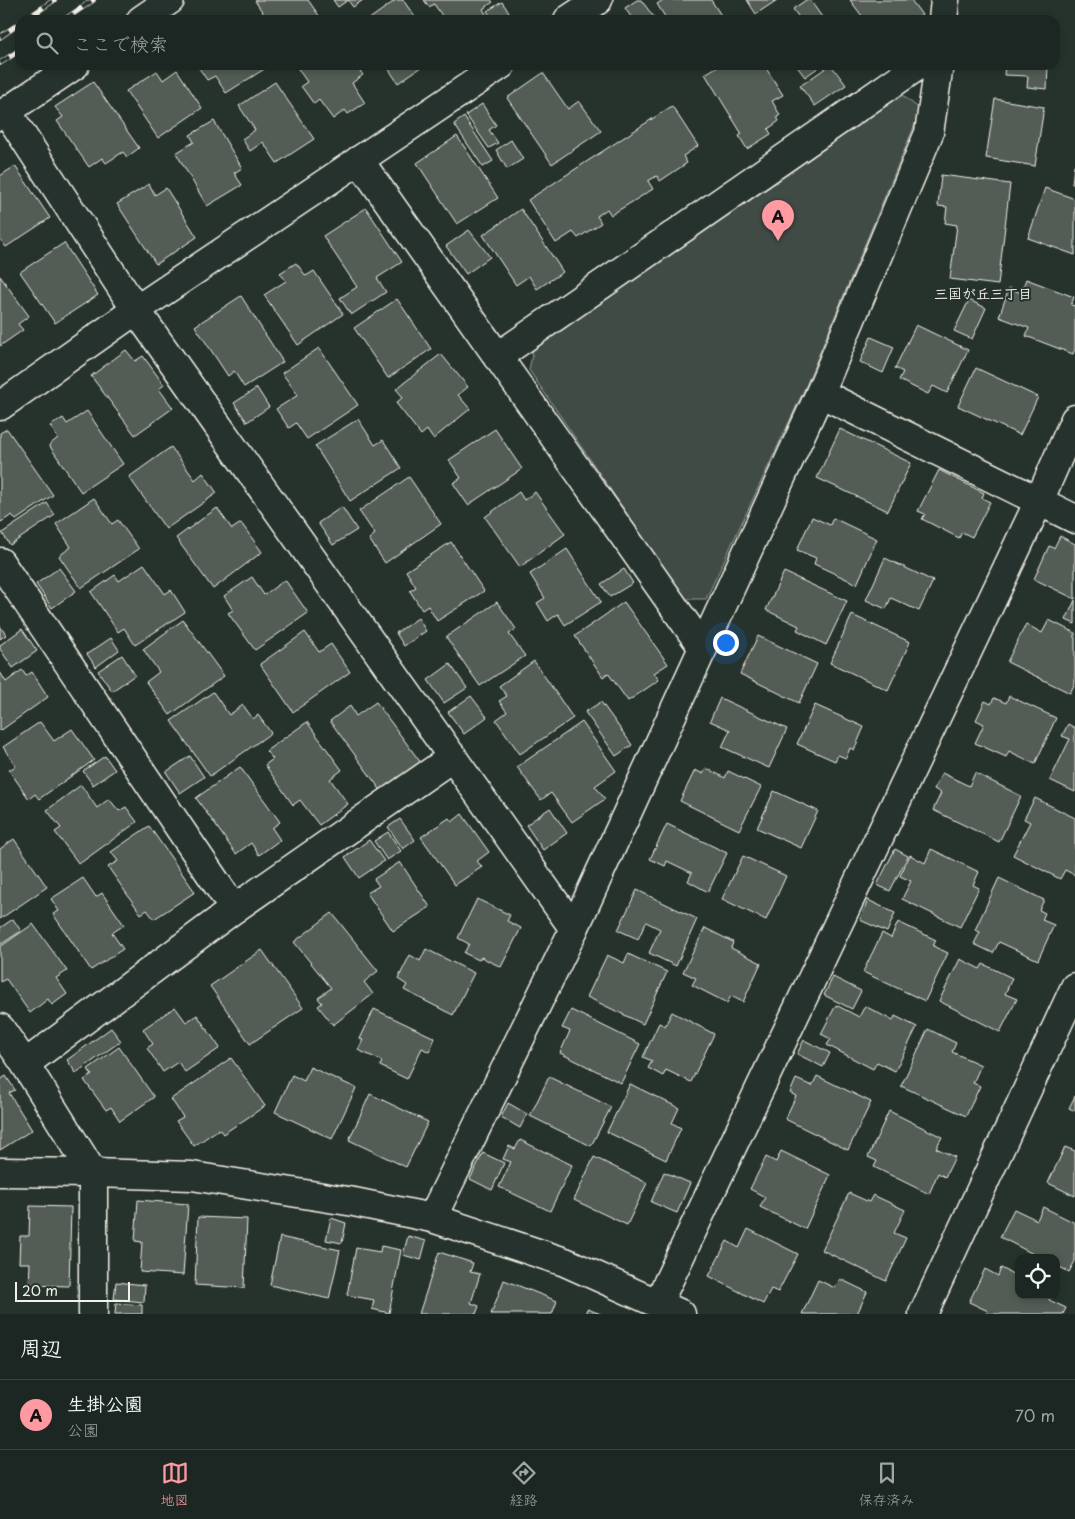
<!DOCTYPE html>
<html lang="ja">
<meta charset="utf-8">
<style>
body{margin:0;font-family:"Playpen Sans","Klee One",sans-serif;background:#252e2a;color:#f1f3f6}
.controls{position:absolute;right:15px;bottom:15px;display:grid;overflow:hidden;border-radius:10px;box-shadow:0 2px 8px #0003}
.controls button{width:45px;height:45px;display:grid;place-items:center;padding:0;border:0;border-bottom:1px solid #3a4340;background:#1c2622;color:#f1f3f6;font:25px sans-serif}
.scale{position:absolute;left:15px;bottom:12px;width:115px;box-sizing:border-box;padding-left:5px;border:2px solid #f4f1e8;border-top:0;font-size:14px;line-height:18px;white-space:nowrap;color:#f4f1e8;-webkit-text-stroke:4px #26332d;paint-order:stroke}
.you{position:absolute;left:725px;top:642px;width:18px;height:18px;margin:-12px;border:4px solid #fff;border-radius:50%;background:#1a73e8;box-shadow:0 0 0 8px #1a73e833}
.badge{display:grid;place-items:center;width:32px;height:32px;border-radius:50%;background:#ff9aa2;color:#111;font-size:16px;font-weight:700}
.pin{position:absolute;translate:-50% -41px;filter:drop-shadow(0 1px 2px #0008)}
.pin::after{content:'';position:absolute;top:26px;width:18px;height:15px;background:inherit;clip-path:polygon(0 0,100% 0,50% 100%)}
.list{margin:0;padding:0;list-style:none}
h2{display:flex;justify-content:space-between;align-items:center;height:65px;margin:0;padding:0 20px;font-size:21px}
h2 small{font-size:16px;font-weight:400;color:#a0a5a5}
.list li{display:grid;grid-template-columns:32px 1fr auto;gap:15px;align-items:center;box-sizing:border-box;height:70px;padding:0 20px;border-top:1px solid #3a4340}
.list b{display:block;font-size:19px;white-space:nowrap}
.list p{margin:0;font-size:16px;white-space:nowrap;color:#a0a5a5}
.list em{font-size:16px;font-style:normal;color:#a0a5a5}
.icon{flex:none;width:28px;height:28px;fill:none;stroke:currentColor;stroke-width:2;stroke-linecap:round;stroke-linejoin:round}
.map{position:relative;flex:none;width:1075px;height:1314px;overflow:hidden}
.search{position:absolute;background:#1c2622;box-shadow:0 2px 8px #0003;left:15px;right:15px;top:15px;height:55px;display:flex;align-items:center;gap:12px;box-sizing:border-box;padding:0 18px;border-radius:15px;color:#a0a5a5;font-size:19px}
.sheet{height:135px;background:#1c2622}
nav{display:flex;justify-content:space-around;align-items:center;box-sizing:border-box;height:70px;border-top:1px solid #3a4340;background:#1c2622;font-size:14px;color:#a0a5a5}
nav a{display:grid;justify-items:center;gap:2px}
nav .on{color:#ff9aa2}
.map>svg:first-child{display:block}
</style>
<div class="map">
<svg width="1075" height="1314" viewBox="0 0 1075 1314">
<rect width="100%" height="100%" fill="#26332d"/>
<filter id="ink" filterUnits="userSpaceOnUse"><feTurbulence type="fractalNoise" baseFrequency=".02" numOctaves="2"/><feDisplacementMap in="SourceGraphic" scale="10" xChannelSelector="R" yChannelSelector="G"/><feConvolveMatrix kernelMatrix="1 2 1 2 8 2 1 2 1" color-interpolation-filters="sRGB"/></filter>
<g filter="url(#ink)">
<path fill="#414b45" stroke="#9a9e96" d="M902 95 921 110 805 388 706 599H685L529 370 533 350Z"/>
<g fill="#525c55" stroke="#f4f1e8">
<path d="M257 0H308L322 20H268L255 1Z"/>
<path d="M333 0H363L353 7 348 0 338 7Z"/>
<path d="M396 0H403L417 20H368Z"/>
<path d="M424 0H491L493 2 483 9 487 16 480 20H445L434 4 429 7Z"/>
<path d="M637 0H641L656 20H633L625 8Z"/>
<path d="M663 0H711L724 20H667L657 4Z"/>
<path d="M747 0H777L756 14Z"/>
<path d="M806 0H810L824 20H798L800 19 793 9Z"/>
<path d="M850 0H911L922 15 915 20H865Z"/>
<path d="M502 2 514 20H493L487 11Z"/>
<path d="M1000 16 1050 20H1000Z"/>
<path d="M197 65H264L266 68 226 93 215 76 207 80Z"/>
<path d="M304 65H356L363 75 352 83 365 103 348 114 345 110 333 119 319 100 314 104 301 86 307 82 298 69Z"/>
<path d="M386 65H424L398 83Z"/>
<path d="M720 65H764L783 95 772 101 780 115 777 117 779 121 768 129 771 134 747 149 739 136 742 134 705 74Z"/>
<path d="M796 65H822L805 77Z"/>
<path d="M830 65H831L846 85 815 106 800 86Z"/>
<path d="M1005 65H1048L1047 89 1027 87 1028 76 1004 75Z"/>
<path d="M177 70 202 108 158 138 126 91 157 71 163 80Z"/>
<path d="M543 73 568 109 579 101 601 131 552 164 507 98Z"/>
<path d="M93 82 139 148 127 157 123 152 106 163 102 158 89 167 57 121 63 117 55 107Z"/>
<path d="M275 82 314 139 277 163 263 142 250 151 242 139 255 130 239 106Z"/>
<path d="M995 99 1044 107 1035 166 986 158Z"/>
<path d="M482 104 496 125 489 130 498 143 489 148 466 115Z"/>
<path d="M672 106 698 146 683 156 687 163 660 181 657 176 648 181 653 189 611 215 607 209 597 216 601 223 578 238 573 232 556 243 528 200Z"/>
<path d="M464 117 493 161 483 167 454 124Z"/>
<path d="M214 121 242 168 234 173 242 185 207 206 176 153 194 142 190 135Z"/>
<path d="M457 136 498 198 457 224 417 163Z"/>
<path d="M511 140 523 159 507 169 496 150Z"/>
<path d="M1074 165H1075V184H1072Z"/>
<path d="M15 166 50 218 6 247 0 239V176Z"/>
<path d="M941 175 1010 184 998 285 950 279 957 225 945 223 947 207 938 206Z"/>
<path d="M149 184 155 195 166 188 197 237 156 264 117 204Z"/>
<path d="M1045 188 1075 199V255L1028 238Z"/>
<path d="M366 208 402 262 377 278 386 292 351 315 340 298 357 287 323 236Z"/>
<path d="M521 209 563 272 537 289 529 276 516 285 483 235Z"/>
<path d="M469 230 490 257 466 274 446 246Z"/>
<path d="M64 243 98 295 55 323 20 272Z"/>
<path d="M296 263 306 276 314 271 343 314 298 345 264 295 286 281 280 273Z"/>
<path d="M0 276 29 316 18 324 23 330 0 346Z"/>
<path d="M1026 279 1074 297 1071 305 1075 306V349L1073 354 1026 336 1029 328 999 317 1009 288 1021 293Z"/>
<path d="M241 296 283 362 244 387 234 371 228 376 195 326Z"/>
<path d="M397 299 431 349 388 378 354 328Z"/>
<path d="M969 300 986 308 972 339 954 331Z"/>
<path d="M916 325 968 350 947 393 933 386 928 394 899 380 903 372 895 368Z"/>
<path d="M871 337 894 347 883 373 860 362Z"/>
<path d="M319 348 358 405 307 439 296 423 289 428 276 409 298 395 282 373Z"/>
<path d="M126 350 135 361 143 356 164 385 159 389 173 408 135 435 91 376Z"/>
<path d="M441 354 468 387 458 395 470 409 433 439 427 430 421 435 396 403 403 397 396 389Z"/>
<path d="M976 368 1038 397 1020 435 958 406Z"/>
<path d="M257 388 269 407 247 422 234 403Z"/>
<path d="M87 411 123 464 81 492 49 445 58 438 50 426 63 418 67 424Z"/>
<path d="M358 419 375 445 383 440 401 468 350 501 315 446Z"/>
<path d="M7 429 53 495 16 520 12 515 1 522 0 521V433Z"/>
<path d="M495 429 522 469 468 505 453 483 461 478 449 460Z"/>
<path d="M840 429 911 463 888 511 817 478Z"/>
<path d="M171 447 195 480 203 473 217 493 166 529 129 477Z"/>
<path d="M939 470 984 493 982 498 990 502 972 537 962 532 959 538 922 519 925 514 918 511Z"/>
<path d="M409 477 441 524 385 563 369 539 375 534 359 511Z"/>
<path d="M519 492 524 500 535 492 565 534 520 567 485 517Z"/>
<path d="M94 498 112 524 118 520 139 549 81 588 59 556 71 547 56 524Z"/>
<path d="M47 503 55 515 10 545 2 533Z"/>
<path d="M342 507 357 530 333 545 318 523Z"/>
<path d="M217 508 232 529 241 523 262 552 213 589 176 538Z"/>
<path d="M812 517 830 525 833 518 877 539 857 584 814 564 816 558 797 550Z"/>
<path d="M1060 536 1075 544V599L1034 579 1049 546 1054 548Z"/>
<path d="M451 542 484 591 437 621 428 606 422 610 410 591 416 587 406 571Z"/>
<path d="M567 549 601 602 565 625 558 614 548 621 537 603 545 598 530 574Z"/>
<path d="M885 558 933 581 919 611 891 598 886 609 866 600Z"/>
<path d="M144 564 165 594 171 590 185 612 135 645 124 628 118 632 91 592 115 575 119 581Z"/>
<path d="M59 568 76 591 52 608 36 584Z"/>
<path d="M624 569 633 583 610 597 601 584Z"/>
<path d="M784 572 847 601 826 645 797 630 799 626 766 610Z"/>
<path d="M252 577 264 595 285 580 308 613 255 650 228 613 233 610 224 596Z"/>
<path d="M1075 600V624L1066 620Z"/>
<path d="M497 602 516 629 509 634 525 656 480 686 446 637Z"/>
<path d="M624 602 668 664 654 673 659 680 628 701 608 673 603 677 575 636Z"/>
<path d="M852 615 910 642 888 690 830 663Z"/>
<path d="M418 618 426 631 404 646 396 633Z"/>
<path d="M183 620 224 676 170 715 146 682 159 672 143 649Z"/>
<path d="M1049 620 1075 633V683L1070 693 1007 662 1026 624 1042 633Z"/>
<path d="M0 626 6 635 0 639Z"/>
<path d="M22 629 37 651 13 668 0 649V645Z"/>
<path d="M305 632 319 652 331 644 350 672 293 712 260 664Z"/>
<path d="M758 636 817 664 799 703 740 674Z"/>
<path d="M111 638 119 650 96 667 87 654Z"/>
<path d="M122 655 135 675 112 691 98 671Z"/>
<path d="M534 661 573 718 520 754 496 720 507 712 499 701 507 696 499 686Z"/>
<path d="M450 664 467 688 444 703 428 680Z"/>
<path d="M22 670 26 676 32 672 48 697 0 731V672L6 682Z"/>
<path d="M213 692 229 715 243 705 253 719 258 715 271 733 210 776 171 721Z"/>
<path d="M471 696 487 717 464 734 448 712Z"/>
<path d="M1009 696 1056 718 1035 764 1009 751 1006 757 975 743 984 724 976 720 985 701 991 704 994 698 1006 703Z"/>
<path d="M720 698 787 729 769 768 722 747 730 730 710 721Z"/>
<path d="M376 702 421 763 382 792 330 721 350 706 356 716Z"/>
<path d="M601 702 632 745 616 756 585 712Z"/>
<path d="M815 705 864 727 854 750 850 748 846 758 838 755 835 761 797 744Z"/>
<path d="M40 722 54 741 72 729 94 760 39 799 35 794 29 799 9 770 16 766 3 747Z"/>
<path d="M307 722 342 770 330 779 348 804 319 825 300 800 293 805 265 765 273 759 266 751Z"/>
<path d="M582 722 616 771 595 786 605 799 572 822 551 793 541 800 517 767Z"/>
<path d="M1068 724 1075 728V792L1050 780 1070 739 1062 736Z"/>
<path d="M105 756 115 770 93 785 83 771Z"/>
<path d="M190 756 204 777 180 793 166 772Z"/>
<path d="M240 767 280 822 272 828 280 840 259 855 251 843 236 854 196 798Z"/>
<path d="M706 768 725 778 728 771 761 787 739 830 680 801 695 770 703 774Z"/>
<path d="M942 773 969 786 975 773 1021 796 999 842 933 810 941 793 934 789Z"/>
<path d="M81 785 97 808 109 799 119 811 126 807 137 822 79 864 55 832 61 828 47 810Z"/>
<path d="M774 791 818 811 801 848 757 828Z"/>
<path d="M1035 798 1075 818V875L1065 870 1060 879 1013 855 1030 822 1024 819Z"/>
<path d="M550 808 567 833 543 850 526 825Z"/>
<path d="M462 814 489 852 477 861 482 867 455 885 421 837 449 818 452 822Z"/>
<path d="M400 819 415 840 403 849 388 827Z"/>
<path d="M667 824 727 853 708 892 688 881 692 873 667 861 665 866 650 859Z"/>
<path d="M149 826 195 892 154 919 147 910 141 914 108 867 118 861 111 852Z"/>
<path d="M388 832 401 851 387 860 374 841Z"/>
<path d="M14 839 47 887 0 919V849Z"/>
<path d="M369 840 384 861 359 878 345 857Z"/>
<path d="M895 849 908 856 890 891 877 885Z"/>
<path d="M931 849 979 872 973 885 979 888 960 927 902 899 911 881 900 876 910 855 925 863Z"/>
<path d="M743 856 786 876 766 920 722 899Z"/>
<path d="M400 862 430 907 393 931 367 893 379 886 374 879Z"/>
<path d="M83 878 96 897 102 893 124 925 112 933 123 949 91 970 53 914 59 911 51 899Z"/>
<path d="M999 878 1044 900 1039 910 1045 913 1042 920 1054 925 1038 960 999 942 993 953 974 944 980 932 975 930Z"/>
<path d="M637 890 697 919 676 966 649 953 660 929 646 922 638 939 618 930Z"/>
<path d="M477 899 510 915 507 921 521 928 501 967 481 957 479 960 464 953 469 944 458 938Z"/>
<path d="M868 900 895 913 887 932 860 920Z"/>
<path d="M332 913 378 971 364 982 373 994 333 1025 318 1006 322 1003 318 998 331 988 294 942Z"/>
<path d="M13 919 21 931 0 945V928Z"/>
<path d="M898 922 936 940 933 946 948 953 925 1001 863 972 882 933 891 938Z"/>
<path d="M33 924 67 971 56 978 67 994 52 1005 48 999 30 1013 6 979 0 982V947Z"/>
<path d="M705 928 733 942 731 948 761 963 743 1002 731 996 727 1003 692 985 696 978 683 972Z"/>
<path d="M426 949 474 973 453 1015 404 990 407 985 398 979 410 955 420 961Z"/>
<path d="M262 950 303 1008 250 1044 210 986Z"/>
<path d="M628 954 667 972 643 1024 587 997 607 955 624 963Z"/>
<path d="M960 959 980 969 983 964 1012 978 1005 994 1017 999 1000 1032 939 1001Z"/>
<path d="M833 977 861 991 852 1009 824 995Z"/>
<path d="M836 1005 859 1017 865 1006 893 1021 895 1016 917 1027 895 1071 877 1062 873 1069 827 1045 831 1039 821 1034Z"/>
<path d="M175 1007 186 1022 197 1015 220 1048 185 1072 178 1062 163 1072 147 1048 153 1044 143 1029Z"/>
<path d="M374 1009 435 1038 429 1052 422 1048 407 1079 380 1066 382 1061 358 1050 363 1040 360 1039Z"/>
<path d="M571 1010 640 1044 621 1083 560 1053 570 1031 562 1028Z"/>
<path d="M672 1012 714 1034 691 1082 666 1070 663 1076 648 1068 652 1061 643 1057 659 1023 665 1026Z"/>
<path d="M111 1028 121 1041 76 1073 67 1060Z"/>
<path d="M928 1029 956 1043 952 1052 981 1065 973 1083 980 1086 966 1116 901 1086Z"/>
<path d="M804 1040 830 1053 823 1067 797 1054Z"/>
<path d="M119 1047 154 1097 120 1121 111 1107 106 1110 84 1080 92 1075 88 1069Z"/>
<path d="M231 1058 265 1106 223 1134 219 1129 194 1146 176 1121 183 1117 171 1099Z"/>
<path d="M310 1067 356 1088 332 1139 275 1112 292 1075 304 1081Z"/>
<path d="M6 1076 15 1090 9 1093 32 1130 0 1150V1080Z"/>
<path d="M817 1076 871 1102 848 1150 785 1119 796 1096 790 1093 796 1079 812 1086Z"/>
<path d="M549 1077 611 1107 591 1146 530 1116Z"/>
<path d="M630 1084 679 1108 672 1123 681 1128 666 1160 607 1132Z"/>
<path d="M370 1094 428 1122 406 1167 349 1140Z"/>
<path d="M1075 1096V1111L1069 1108Z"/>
<path d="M508 1103 527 1114 520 1128 501 1117Z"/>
<path d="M889 1111 942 1137 936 1148 955 1157 945 1177 938 1173 929 1194 874 1167 877 1161 868 1157Z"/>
<path d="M520 1140 572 1165 550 1211 499 1187 511 1162 503 1159 509 1146 515 1149Z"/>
<path d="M1065 1147 1075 1151V1196L1048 1183Z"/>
<path d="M781 1151 830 1175 805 1229 760 1207 765 1197 750 1189 766 1157 776 1162Z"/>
<path d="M483 1153 504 1163 492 1190 470 1179Z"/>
<path d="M594 1157 647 1183 627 1225 574 1200Z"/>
<path d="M664 1172 690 1183 677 1213 651 1202Z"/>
<path d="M849 1193 869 1202 873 1195 905 1210 894 1233 906 1238 886 1281 822 1250Z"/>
<path d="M138 1200 188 1204 183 1275 140 1272 142 1242 135 1241Z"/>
<path d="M30 1206 71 1207 69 1286 29 1285 30 1263H19L20 1236H29Z"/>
<path d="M1043 1207 1075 1223V1261L1069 1272 1056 1265V1258H1041L1000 1237 1014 1209 1037 1220Z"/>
<path d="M198 1217 247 1219 244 1288 195 1285Z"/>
<path d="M331 1218 346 1223 342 1243 326 1240Z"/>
<path d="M748 1229 798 1254 778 1292 771 1289 763 1304 709 1276 727 1241 739 1248Z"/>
<path d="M408 1236 426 1241 421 1260 403 1255Z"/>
<path d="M280 1237 340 1250 329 1299 270 1285Z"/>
<path d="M381 1246 401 1250 389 1313 372 1309 374 1300 347 1295 356 1248 380 1252Z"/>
<path d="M439 1252 473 1263 470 1272 480 1274 471 1303 479 1306 476 1314H419Z"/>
<path d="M1001 1268 1019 1277V1295H1051L1049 1300 1066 1308 1063 1314H986L988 1311 969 1302 985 1269 998 1276Z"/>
<path d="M840 1279 867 1292 857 1314H802L818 1280 835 1288Z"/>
<path d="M504 1280 557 1301 552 1314H491Z"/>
<path d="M116 1282 145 1285 144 1302 114 1299Z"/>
<path d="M116 1303 142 1305V1314H115Z"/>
<path d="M587 1309 601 1314H585Z"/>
</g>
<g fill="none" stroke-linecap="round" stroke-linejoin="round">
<defs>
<g id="minor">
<path d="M141 20 170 0"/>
<path d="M568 20 598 0"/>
<path d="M943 20 945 0"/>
<path d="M7 112 136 310 574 929"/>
<path d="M0 116 75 65"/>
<path d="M359 160 703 648"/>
<path d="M497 357 919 65"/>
<path d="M820 393 1075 519"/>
<path d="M0 406 136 310 501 65"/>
<path d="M0 562 234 909"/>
<path d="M0 1028 25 1064 93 1173V1314"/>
<path d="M25 1064 234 909 453 757"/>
<path d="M0 1172 93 1173 192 1176 354 1202 432 1218 565 1262 681 1314"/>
<path d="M432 1218 574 929 820 393 929 133 939 65"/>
<path d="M658 1303 1039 501 1075 419"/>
<path d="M923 1314 1075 987"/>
</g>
</defs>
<use href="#minor" stroke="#f4f1e8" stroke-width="31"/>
<use href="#minor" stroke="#26332d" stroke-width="28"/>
<defs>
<g id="rail">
<path d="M25 20 54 0"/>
<path d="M64 20 93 0"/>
<path d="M0 37 20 23"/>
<path d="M0 63 20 50"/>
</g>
</defs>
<use href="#rail" stroke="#f4f1e8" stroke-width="5.5"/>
<use href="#rail" stroke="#26332d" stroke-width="4" stroke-dasharray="11" stroke-linecap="butt"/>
</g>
</g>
<g text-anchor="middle" stroke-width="4" stroke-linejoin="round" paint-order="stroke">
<g font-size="14" font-weight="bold" fill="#f4f1e8" stroke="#26332d">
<text x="983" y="299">三国が丘三丁目</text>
</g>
</g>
</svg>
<div class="controls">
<button><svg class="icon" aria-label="locate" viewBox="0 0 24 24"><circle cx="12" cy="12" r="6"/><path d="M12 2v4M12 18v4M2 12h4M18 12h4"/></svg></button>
</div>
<div class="scale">20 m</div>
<div class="you"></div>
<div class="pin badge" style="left:778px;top:241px">A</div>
<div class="search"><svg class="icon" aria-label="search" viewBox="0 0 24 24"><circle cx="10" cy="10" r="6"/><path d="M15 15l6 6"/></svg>ここで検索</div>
</div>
<section class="sheet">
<h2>周辺<small></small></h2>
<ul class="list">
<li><span class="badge">A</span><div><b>生掛公園</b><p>公園</p></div><em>70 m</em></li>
</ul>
</section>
<nav>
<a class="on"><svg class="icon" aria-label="map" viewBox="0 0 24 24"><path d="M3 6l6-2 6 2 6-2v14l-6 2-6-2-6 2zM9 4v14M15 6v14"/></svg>地図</a>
<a><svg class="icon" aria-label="directions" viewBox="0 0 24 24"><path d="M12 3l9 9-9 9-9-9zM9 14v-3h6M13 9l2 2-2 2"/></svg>経路</a>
<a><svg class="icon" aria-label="saved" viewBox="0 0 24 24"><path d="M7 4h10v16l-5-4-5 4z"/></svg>保存済み</a>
</nav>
